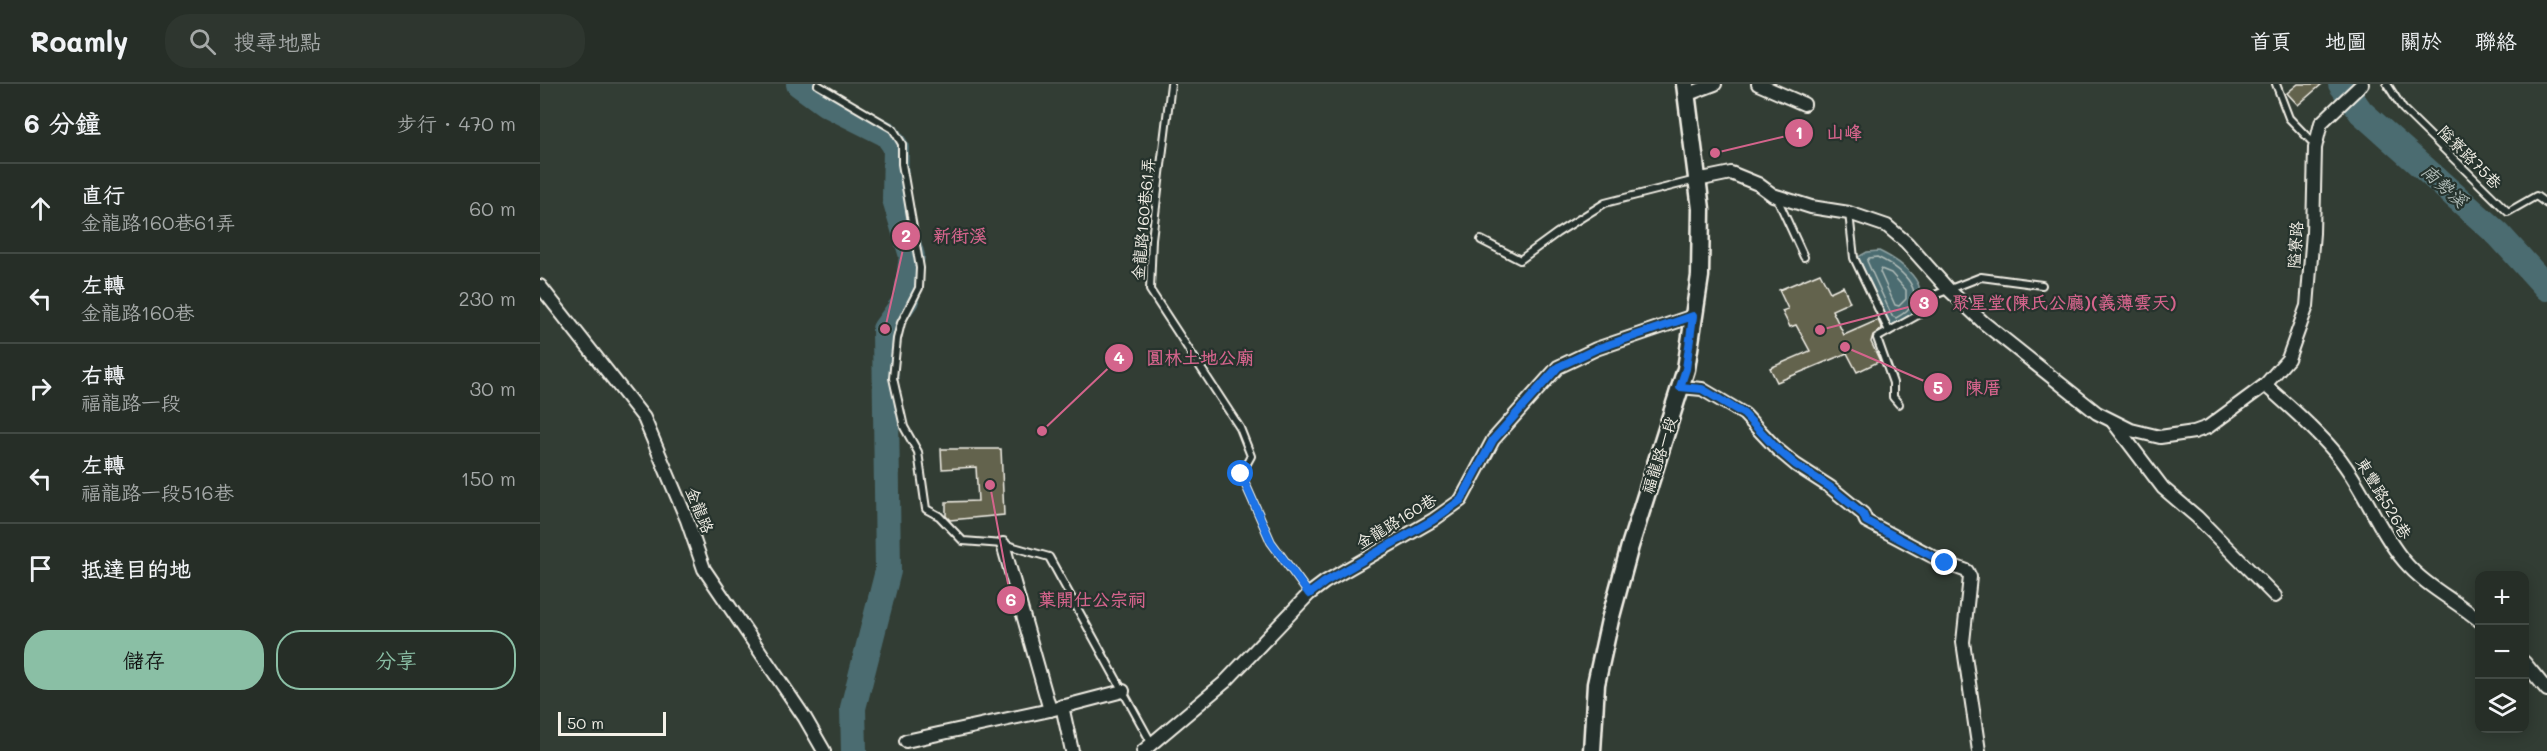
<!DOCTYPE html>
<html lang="zh-TW">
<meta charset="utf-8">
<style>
body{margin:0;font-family:Mali,"LXGW WenKai TC",sans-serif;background:#2e362f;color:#f1f3f6}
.controls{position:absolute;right:18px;bottom:18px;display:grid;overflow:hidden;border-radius:12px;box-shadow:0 3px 15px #0003}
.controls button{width:54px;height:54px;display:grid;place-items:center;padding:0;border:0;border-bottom:2px solid #424a44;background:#262e27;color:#f1f3f6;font:30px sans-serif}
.scale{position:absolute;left:18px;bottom:15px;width:108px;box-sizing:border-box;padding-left:6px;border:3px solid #f4f1e8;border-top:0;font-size:16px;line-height:21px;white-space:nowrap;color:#f4f1e8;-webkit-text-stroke:4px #26332d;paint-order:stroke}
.stop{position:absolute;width:18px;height:18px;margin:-14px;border:4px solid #1a73e8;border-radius:50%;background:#fff}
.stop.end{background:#1a73e8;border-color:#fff;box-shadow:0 2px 6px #0008}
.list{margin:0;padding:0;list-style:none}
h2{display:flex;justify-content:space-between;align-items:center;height:78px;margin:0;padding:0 24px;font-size:26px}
h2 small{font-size:20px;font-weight:400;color:#a4a8a7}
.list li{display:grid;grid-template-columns:39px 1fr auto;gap:18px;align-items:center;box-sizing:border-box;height:90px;padding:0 24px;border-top:2px solid #424a44}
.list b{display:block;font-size:22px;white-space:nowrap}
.list p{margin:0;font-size:20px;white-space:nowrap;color:#a4a8a7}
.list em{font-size:20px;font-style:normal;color:#a4a8a7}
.actions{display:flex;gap:12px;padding:18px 24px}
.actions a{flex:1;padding:14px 0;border:2px solid #8abfa5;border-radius:24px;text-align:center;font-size:21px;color:#8abfa5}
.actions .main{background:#8abfa5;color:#111}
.icon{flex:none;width:33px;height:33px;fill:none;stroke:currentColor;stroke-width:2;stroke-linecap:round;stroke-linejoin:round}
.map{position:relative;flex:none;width:2007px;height:667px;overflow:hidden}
header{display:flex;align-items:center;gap:36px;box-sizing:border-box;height:84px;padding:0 30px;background:#262e27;border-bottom:2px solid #424a44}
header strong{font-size:28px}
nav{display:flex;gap:33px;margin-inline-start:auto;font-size:21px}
.search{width:420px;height:54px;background:#2e362f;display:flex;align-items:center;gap:15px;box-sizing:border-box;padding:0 21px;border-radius:24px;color:#a4a8a7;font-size:22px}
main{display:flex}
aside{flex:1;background:#262e27}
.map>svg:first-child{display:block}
</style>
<header>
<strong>Roamly</strong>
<div class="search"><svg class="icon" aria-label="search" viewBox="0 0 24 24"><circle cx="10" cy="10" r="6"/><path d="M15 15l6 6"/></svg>搜尋地點</div>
<nav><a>首頁</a><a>地圖</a><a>關於</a><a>聯絡</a></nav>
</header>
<main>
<aside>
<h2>6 分鐘<small>步行 · 470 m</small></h2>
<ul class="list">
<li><svg class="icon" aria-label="ahead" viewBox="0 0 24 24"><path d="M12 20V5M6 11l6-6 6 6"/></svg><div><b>直行</b><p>金龍路160巷61弄</p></div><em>60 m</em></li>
<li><svg class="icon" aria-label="left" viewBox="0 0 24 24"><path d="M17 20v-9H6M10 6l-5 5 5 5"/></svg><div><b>左轉</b><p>金龍路160巷</p></div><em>230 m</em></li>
<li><svg class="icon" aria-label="right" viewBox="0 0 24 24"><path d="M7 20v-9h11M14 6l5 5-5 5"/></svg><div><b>右轉</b><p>福龍路一段</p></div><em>30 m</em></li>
<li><svg class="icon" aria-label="left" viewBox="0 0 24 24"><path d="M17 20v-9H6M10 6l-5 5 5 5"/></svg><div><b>左轉</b><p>福龍路一段516巷</p></div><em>150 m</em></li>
<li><svg class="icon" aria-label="arrive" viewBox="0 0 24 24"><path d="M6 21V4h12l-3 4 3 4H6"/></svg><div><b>抵達目的地</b></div></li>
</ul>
<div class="actions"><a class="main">儲存</a><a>分享</a></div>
</aside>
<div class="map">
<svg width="2007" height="667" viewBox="0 0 2007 667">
<rect width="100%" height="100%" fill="#323d34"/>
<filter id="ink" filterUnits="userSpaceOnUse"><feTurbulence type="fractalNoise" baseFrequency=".0167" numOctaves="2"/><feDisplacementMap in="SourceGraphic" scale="12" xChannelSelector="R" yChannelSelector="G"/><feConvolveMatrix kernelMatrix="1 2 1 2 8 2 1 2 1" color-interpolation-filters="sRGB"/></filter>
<g filter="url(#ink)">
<path fill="#4b6c71" stroke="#8fa1a1" stroke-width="1.5" d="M1339 167C1360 177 1395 201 1374 227 1368 235 1359 240 1350 241L1318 173 1327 168Z"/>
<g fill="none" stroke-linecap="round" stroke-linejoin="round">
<g stroke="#b0bcb8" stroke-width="1.5">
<path d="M1337 173C1363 185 1395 213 1356 234L1352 232 1327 177 1329 174Z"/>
<path d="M1341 185 1351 189 1366 206V215L1359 222 1355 221 1340 188Z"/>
</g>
<g stroke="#4b6c71" stroke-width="26">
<path d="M259 0 285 19 347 50 356 63 355 115 372 172 366 216 345 245 348 487 313 624 314 667"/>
<path d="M1801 0 1821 28 1959 151 2007 204"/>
</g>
</g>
<g fill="#64634e" stroke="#f4f1e8" stroke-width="1.5">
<path d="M1758 0H1782L1758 21 1747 9Z"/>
<path d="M1280 189 1290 208 1303 202 1310 218 1292 226 1304 251 1338 236 1342 245 1333 251 1331 258 1340 277 1317 288 1307 269 1237 298 1230 284 1270 267 1256 241 1250 243 1242 227 1248 225 1239 206Z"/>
<path d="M401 365H461L464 431 410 436 406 432V418L438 417 436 383 402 385Z"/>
</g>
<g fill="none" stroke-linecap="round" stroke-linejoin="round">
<defs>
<g id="service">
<path d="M631 0 612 155 610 206 700 344 711 372 701 390 731 458 769 510"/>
<path d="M1736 0 1749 34 1775 61"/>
<path d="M1847 0 1863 25 1968 128 1996 112 2007 120"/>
<path d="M278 1 353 45 362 60V80L380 184 379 204 361 239 357 255 353 294 364 343 378 368 386 425 399 432 423 457 463 460 509 473 612 660"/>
<path d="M1236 112 1264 173"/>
<path d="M1309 129 1314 174 1349 247"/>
<path d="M941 156 980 176 1017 149 1065 119 1156 96"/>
<path d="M1359 320 1353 313V299L1337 254 1380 230 1387 214 1441 193 1502 201"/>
</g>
<g id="minor">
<path d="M1218 0 1264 20"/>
<path d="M1146 11 1175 0"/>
<path d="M1157 96 1191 89 1218 100 1233 111 1271 123 1309 129 1347 142 1366 158 1408 205 1444 239 1557 329 1591 346 1620 353 1654 348 1668 343 1725 301 1748 275 1767 222 1773 149 1775 64 1781 39 1822 0"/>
<path d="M0 202 104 334 147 436 164 485 265 634 284 667"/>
<path d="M1725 301C1748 321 1787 355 1803 379 1826 410 1839 447 1864 477 1885 502 1915 516 1940 537"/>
<path d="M1140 303 1162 305 1204 330 1237 365 1256 381 1290 403 1323 430 1326 437 1405 479 1427 487 1430 493 1423 558 1439 667"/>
<path d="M1573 338 1623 404 1657 433 1735 512"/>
<path d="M463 460 510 626"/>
<path d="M1984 578 2007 606"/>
<path d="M522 622 532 667"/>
<path d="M366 657 510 626 583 607"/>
<path d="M603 667 685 598 769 510 785 498 893 436 921 416 953 356 1018 283 1056 265 1153 232"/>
</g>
<path id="secondary" d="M1052 667 1056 600 1070 536 1090 462 1146 285 1160 192 1161 125 1145 0"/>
</defs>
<use href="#service" stroke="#f4f1e8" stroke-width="10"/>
<use href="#minor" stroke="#f4f1e8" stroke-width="16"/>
<use href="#secondary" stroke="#f4f1e8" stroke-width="21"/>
<use href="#service" stroke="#26332d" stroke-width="6"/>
<use href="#minor" stroke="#26332d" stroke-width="12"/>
<use href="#secondary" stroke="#26332d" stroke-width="16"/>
</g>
</g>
<g fill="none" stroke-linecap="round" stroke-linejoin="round" filter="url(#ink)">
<path stroke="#1a73e8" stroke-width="8" d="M701 390 731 458 769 510 785 498 893 436 921 416 953 356 1018 283 1056 265 1153 232 1146 285 1140 303 1162 305 1204 330 1237 365 1256 381 1290 403 1323 430 1326 437 1405 479"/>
</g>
<g text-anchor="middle" stroke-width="4.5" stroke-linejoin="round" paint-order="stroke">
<g font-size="16" fill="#f4f1e8" stroke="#26332d">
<text transform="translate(1930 73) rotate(45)" y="6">隘寮路75巷</text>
<text transform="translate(603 135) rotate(-85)" y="6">金龍路160巷61弄</text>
<text transform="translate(1755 161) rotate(-86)" y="6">隘寮路</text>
<text transform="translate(1119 371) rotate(-72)" y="6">福龍路一段</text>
<text transform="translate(1844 414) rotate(59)" y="6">東豐路526巷</text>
<text transform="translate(160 426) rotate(68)" y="6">金龍路</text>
<text transform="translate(856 437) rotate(-31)" y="6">金龍路160巷</text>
</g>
<g font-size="18" font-style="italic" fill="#b0bcb8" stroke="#26332d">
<text transform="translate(1904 102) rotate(42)" y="6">南勢溪</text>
</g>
</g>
<path fill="none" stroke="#d4648c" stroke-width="2" d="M1175 69L1259 49M345 245L366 152M1280 246L1384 219M502 347L579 274M1305 263L1398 303M450 401L471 516"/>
<g fill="#d4648c" stroke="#26332d" stroke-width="2">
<circle cx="1175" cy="69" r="6"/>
<circle cx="345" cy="245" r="6"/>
<circle cx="1280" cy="246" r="6"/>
<circle cx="502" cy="347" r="6"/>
<circle cx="1305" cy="263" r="6"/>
<circle cx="450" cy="401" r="6"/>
<circle cx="1259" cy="49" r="15"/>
<circle cx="366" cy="152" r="15"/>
<circle cx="1384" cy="219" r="15"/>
<circle cx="579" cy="274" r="15"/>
<circle cx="1398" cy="303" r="15"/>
<circle cx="471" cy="516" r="15"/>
</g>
<g font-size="18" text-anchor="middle" font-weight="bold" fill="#fff">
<text x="1259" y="55">1</text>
<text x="366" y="158">2</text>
<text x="1384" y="225">3</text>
<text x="579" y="280">4</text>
<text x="1398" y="310">5</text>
<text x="471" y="522">6</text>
</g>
<g font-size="18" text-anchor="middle" font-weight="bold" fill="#d4648c" stroke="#26332d" stroke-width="4.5" stroke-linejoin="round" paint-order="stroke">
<text x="1304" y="55">山峰</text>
<text x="420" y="158">新街溪</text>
<text x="1524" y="225">聚星堂(陳氏公廳)(義薄雲天)</text>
<text x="660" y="280">圓林土地公廟</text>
<text x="1443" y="310">陳厝</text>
<text x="552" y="522">葉開仕公宗祠</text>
</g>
</svg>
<div class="controls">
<button>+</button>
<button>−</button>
<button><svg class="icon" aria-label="layers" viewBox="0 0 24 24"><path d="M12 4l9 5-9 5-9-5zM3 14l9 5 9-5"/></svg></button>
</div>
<div class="scale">50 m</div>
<div class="stop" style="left:701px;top:390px"></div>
<div class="stop end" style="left:1405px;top:479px"></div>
</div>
</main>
